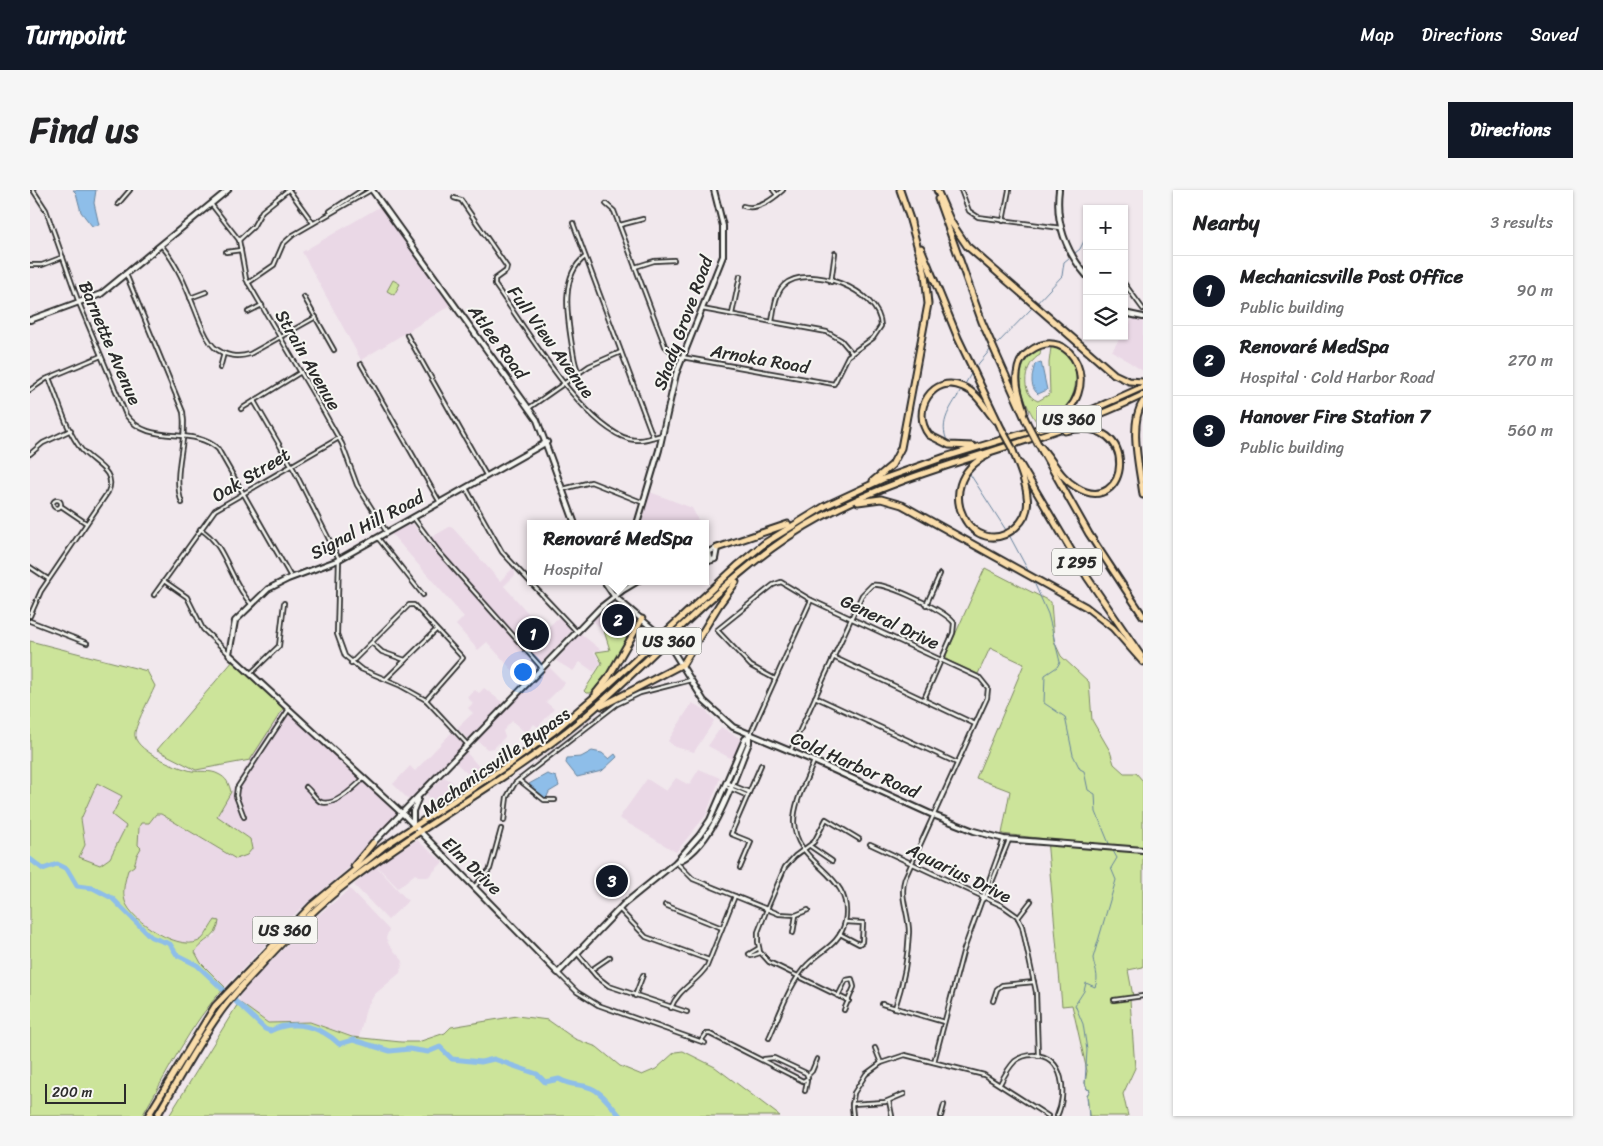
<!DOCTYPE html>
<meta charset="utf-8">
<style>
body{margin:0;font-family:Sriracha,sans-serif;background:#f6f6f6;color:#202124}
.controls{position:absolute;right:15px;top:15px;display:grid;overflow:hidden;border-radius:0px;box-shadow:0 1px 4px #0004}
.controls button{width:45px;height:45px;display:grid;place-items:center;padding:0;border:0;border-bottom:1px solid #e0e0e0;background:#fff;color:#202124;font:25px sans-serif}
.scale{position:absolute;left:15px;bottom:12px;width:81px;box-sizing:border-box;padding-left:5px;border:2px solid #2b2b2b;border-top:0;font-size:14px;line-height:18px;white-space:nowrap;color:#2b2b2b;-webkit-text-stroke:4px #f6f6f2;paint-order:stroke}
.you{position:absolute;left:492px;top:481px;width:18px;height:18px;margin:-12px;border:4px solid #fff;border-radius:50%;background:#1a73e8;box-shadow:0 0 0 8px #1a73e833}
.badge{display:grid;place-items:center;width:32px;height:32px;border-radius:50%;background:#111827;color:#fff;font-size:16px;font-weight:700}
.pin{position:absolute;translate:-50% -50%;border:2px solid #fff;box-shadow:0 1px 5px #0006}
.popup{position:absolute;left:497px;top:330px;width:182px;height:65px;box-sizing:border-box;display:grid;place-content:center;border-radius:0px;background:#fff;filter:drop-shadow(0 1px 4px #0005);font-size:16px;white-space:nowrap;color:#757577}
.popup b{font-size:19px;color:#202124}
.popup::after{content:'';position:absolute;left:50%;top:100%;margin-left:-10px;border:10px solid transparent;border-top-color:#fff}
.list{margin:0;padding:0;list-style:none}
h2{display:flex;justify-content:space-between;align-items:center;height:65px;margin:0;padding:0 20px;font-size:21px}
h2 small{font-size:16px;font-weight:400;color:#757577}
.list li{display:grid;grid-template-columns:32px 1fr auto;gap:15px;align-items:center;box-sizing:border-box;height:70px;padding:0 20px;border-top:1px solid #e0e0e0}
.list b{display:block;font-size:19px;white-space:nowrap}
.list p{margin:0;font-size:16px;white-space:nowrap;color:#757577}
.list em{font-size:16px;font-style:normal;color:#757577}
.icon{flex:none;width:28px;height:28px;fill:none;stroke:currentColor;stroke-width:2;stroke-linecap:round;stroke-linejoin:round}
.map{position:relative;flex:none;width:1113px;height:926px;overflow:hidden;border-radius:0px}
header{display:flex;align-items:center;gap:30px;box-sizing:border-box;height:70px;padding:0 25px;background:#111827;color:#fff}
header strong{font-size:24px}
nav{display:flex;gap:28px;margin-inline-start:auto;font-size:18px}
.intro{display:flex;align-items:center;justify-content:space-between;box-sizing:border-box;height:120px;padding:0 30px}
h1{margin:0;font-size:35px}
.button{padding:12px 22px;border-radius:0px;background:#111827;color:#fff;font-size:18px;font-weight:700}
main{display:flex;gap:30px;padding:0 30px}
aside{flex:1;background:#fff;border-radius:0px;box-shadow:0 1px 4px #0004}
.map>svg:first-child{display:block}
</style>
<header>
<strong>Turnpoint</strong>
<nav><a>Map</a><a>Directions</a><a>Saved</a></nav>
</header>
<div class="intro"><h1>Find us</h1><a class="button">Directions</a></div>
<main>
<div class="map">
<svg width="1113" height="926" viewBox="0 0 1113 926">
<rect width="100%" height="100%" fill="#f1e8ed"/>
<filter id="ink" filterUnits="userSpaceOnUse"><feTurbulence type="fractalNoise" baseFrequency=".02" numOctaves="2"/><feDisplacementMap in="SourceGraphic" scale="10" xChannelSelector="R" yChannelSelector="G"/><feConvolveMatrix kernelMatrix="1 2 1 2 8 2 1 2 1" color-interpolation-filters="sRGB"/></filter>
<g filter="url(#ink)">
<g fill="#ead8e6">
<path d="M351 16 421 115 331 170 272 62Z"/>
<path d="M1113 123V181L1082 161 1091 146H1094V142L1102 130Z"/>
<path d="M620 302 662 318 670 334H610Z"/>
<path d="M378 330 381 331 395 351 421 336 470 391 482 379 485 381V385L474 396 514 441 529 427 542 440 493 492 457 452 448 460 426 435 434 427 359 341Z"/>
<path d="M577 391 589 392 603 391 584 401Z"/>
<path d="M591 417 593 419 573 440 562 430 572 419Z"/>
<path d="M550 443 571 460 564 462 571 473 564 482 550 472 543 481 526 471Z"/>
<path d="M518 476 535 493 516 512 524 519 508 537 504 534 496 543 482 531 473 541 475 547 464 558 457 559 447 550Z"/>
<path d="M454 498 473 513 438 549 427 538 443 523 438 518 443 513 437 507 445 500 449 503Z"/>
<path d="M662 513 676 520 684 531 664 562 645 557 638 551Z"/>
<path d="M255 516 367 623 351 641 348 638 351 642 328 664 321 676 268 721 195 797 170 773 165 762 169 756 185 745V730L172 749 163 753 147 752 115 735 95 713 94 698 98 680 104 676 107 665 111 658 108 655 109 637 111 633H119L126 624H131L206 669 220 649 186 626 238 540Z"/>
<path d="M691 537 711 549 704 570 678 556Z"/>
<path d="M422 542 434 554 379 610 363 594 380 576 385 581Z"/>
<path d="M436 562 451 579 440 586 426 573Z"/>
<path d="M669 579 690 588 676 625 646 662 589 628 617 589 636 601 646 588 659 595Z"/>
<path d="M414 587 423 592 425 600 403 611 396 604Z"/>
<path d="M66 593 92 606 96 636 80 668 70 675 48 667 55 655 51 629Z"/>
<path d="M387 650 413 672 398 687H390L385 684 368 698 346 675Z"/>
<path d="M346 676 378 711 358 730 324 695Z"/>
<path d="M320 699 359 740 356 748 359 755 373 771 370 783 345 804 336 818 329 848 280 832 238 833 209 812 210 805 227 785 287 726Z"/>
</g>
<g fill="#cce49a" stroke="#7c8862" fill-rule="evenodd">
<path d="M363 90 370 94 364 105 357 101Z"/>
<path d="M1021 157C1049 162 1050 189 1041 209 1039 215 1042 212 1038 217 1033 222 1015 232 1008 234 992 212 978 173 1011 159L1010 165C994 173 989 204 1008 211L1020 204 1019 173Z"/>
<path d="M955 378 1021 412 1024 451 1031 466 1059 492 1062 530 1080 561 1084 574 1094 583H1106L1113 591V777L1098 780 1103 806 1100 810 1105 878 1093 904 1098 926H1059L1057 905 1060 900 1057 899 1055 893 1057 881 1042 815 1032 816 1017 649 972 644 980 601 946 588 994 474 960 458 948 484 917 470 916 465Z"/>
<path d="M600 425 603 429 599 436 603 441 584 474 561 503H556L554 501 572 473 566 462 580 460 574 441 578 440 588 448Z"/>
<path d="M0 451 117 481 125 496C119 510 109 527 105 542 101 560 148 578 162 581 170 582 181 580 188 584 197 588 199 594 201 602L187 626 220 649 222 659 217 665 206 669 131 624H126L119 633H111L109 637 108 655 111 658 107 665 104 676 98 680C95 691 92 701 95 711 101 731 153 765 172 749 177 744 181 735 185 730L189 731C188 748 172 749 165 762L171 773 195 797C160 834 138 882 112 926H0ZM67 593 92 606 82 625 96 636 80 668 70 675 49 667 55 655 51 629Z"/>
<path d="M203 471 255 516 220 570 166 580 127 560Z"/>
<path d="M209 812 238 833 280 832 322 847 371 852H388L415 843 421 837 487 826 518 830 545 849 567 857 590 876 612 885 626 879 645 862 653 861 685 877 750 926H139Z"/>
</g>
<g fill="#8ebee9" stroke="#66839d">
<path d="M43 0H66L64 13 69 35 62 36 51 22 46 3Z"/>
<path d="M1011 172 1017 200 1008 204C999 196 1002 185 1005 174Z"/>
<path d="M562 561 572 563 579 569 585 564 587 567 572 581 547 587 536 573 537 568 551 567Z"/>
<path d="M517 584 526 587 529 596 519 602 516 609 499 594Z"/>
</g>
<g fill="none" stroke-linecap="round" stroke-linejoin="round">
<g stroke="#66839d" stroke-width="1">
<path d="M1006 114 1032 86 1034 72 1050 59 1057 45"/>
<path d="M964 157 1003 117"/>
<path d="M944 179 961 159"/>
<path d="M934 196 942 182"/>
<path d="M918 252C907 233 922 216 932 199"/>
<path d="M940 284 976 340"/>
<path d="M978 343 1000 384"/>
<path d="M1003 390 1018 424 1030 472 1027 477 1015 485 1014 513 1035 527 1043 565 1050 579 1054 581 1058 600 1065 604 1066 622 1080 656"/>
<path d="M1059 926 1057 905 1060 900 1057 899 1055 893 1057 860 1053 834 1045 815 1054 801 1056 793 1065 797C1070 786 1064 778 1063 768L1086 690 1081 678 1087 668 1082 659"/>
</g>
<path stroke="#8ebee9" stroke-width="5" d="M0 669 13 679 27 674 37 679 47 696 63 698 82 708 121 747 140 754 147 765 167 775 235 839 240 841C263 829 291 836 309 854L323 850 360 861 379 859 398 862 410 857 422 869 451 872 464 869 507 884 515 892 529 889C543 897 549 893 561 898 572 902 582 917 590 926"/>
<defs>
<g id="street">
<path d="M3 0 16 20 49 113 96 225C119 257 162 235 188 259L261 387"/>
<path d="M259 0 283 33"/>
<path d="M743 0 747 5"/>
<path d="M931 0 939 21 948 27 1031 38"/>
<path d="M424 8 431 10 477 77 476 81 465 89V95C494 135 552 236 599 249 611 252 620 248 632 245"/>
<path d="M88 14 100 0"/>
<path d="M181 14 209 50 216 89 294 222 312 254 327 295 356 341"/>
<path d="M576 14 584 21 635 156 646 166 804 194 818 166 843 148 851 136C850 99 777 73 754 95 745 104 744 120 742 132"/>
<path d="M713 16C728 21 743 9 753 0"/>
<path d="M300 21 332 0"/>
<path d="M973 31 979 0"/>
<path d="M543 33 623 247"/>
<path d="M590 35 613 29"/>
<path d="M209 50 223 37 232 21 258 0"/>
<path d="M131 55C149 76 158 102 168 127 172 137 176 149 184 157 194 166 208 168 220 164L286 127"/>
<path d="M196 62 211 60"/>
<path d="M0 75H12L33 67"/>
<path d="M605 77 624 71 644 70"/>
<path d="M96 84 153 222C158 252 141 284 152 313"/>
<path d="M801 92 805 63"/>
<path d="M218 93 244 75 253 54 263 45 341 0"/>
<path d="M1094 93 1113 119"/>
<path d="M274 107 304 160"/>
<path d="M160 108 176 102"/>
<path d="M672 119 797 142 811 150 822 163"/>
<path d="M218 122 232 115"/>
<path d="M702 124 710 86"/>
<path d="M377 145 456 285"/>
<path d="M331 174 409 311"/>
<path d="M190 178 194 163"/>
<path d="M549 182C544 175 544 164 542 156 538 130 529 86 555 67"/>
<path d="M0 200 16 189 71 166"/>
<path d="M224 211 264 280 309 369 307 444 315 466 331 479 369 495 396 510 438 555"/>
<path d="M499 218 559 176 591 162"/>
<path d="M211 219 271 182"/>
<path d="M0 264 13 253 41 240"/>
<path d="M436 298 472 362 547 442"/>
<path d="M533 299 561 292 614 313"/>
<circle cx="27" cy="314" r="4"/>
<path d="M31 316 56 333"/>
<path d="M383 327 409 362 512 478"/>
<path d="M170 339C197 355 199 390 221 414"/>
<path d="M348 348 393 405"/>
<path d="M0 377 18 389"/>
<path d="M134 391 157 407 173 439 199 464"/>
<path d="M124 405 185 320 309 248"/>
<path d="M896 415 910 384"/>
<path d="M0 426 11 401 78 302C88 281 62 273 51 259 36 240 29 211 19 188"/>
<path d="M0 431 57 453"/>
<path d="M342 453 352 462 375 470"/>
<path d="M803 467 945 534"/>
<path d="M321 473 379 415H384L433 468 396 510"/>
<path d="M221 483 249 456 254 413"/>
<path d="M356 489 406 440"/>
<path d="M745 489 721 476 687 440 743 395 751 392 781 410 950 488 958 498 957 508 875 688C869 707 879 723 879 742 878 767 873 794 865 818"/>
<path d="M785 507 927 573"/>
<path d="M720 545 781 410"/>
<path d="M761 560 832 405 842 395C856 392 916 421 924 433L923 443 894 509"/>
<path d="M489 590 514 610H525"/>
<path d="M697 593 719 602"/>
<path d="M695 596 718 606"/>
<path d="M276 597C281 601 286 610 291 612 304 617 326 596 334 588"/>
<path d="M214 627 206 606 207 598 259 519"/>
<path d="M474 631 477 607 485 593 587 514 610 503 661 490"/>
<path d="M840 654 973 716 987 726 992 736 1006 802 1008 866"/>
<path d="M780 656 802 671"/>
<path d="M646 672 663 689 749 724 766 725 778 720"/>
<path d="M710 678 721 652 701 644 731 575"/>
<path d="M445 696 460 679 471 639"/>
<path d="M952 710 956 707 979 650"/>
<path d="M635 715 692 738"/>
<path d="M589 719 616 747 679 770"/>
<path d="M988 728 1001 711"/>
<path d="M763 743 766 725"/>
<path d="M810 744 829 754 832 752 833 733 815 732"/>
<path d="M729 758 719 764 721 766 730 763"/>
<path d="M547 763 566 786 579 796 657 822"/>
<path d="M561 780 580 767"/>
<path d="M528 783 547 802 568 815 675 853"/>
<path d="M605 806 613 785"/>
<path d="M808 806 816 790 822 789 824 797 814 820"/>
<path d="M1084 810 1113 806"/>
<path d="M819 811 739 772 730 762 728 752V742L737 719 755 677 765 666 784 652 796 629 829 649"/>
<path d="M963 811 967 799 972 795 1004 792"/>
<path d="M852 814 914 832"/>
<path d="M641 818C648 799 667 792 677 776L705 706"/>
<path d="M739 848C749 826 761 790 778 774 792 760 810 754 815 732 825 682 765 677 764 632 764 611 777 590 784 571"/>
<path d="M671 851 676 844H680L773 891 778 888 776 883 744 868 734 869"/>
<path d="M845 858 851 873"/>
<path d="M904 872 933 762 974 649"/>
<path d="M778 885 782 881 787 869"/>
<path d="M970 894C974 886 979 877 985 871 990 867 997 865 1003 865 1035 865 1037 905 1027 926"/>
<path d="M775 901 777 891"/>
<path d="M859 911 862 926"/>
<path d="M822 914 855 912 874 904"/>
<path d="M823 926 822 916 824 903 836 884 851 873 875 865 954 885 1018 926"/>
<path d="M911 926 914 915"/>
</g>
<g id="secondary">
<path d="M342 0 507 230 545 334"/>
<path d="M1029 0C1025 32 1036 62 1057 86"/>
<path d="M1094 123 1113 127"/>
<path d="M0 130 71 104 198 0"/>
<path d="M517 252 306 371 258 389 238 399 205 431 199 464 376 627 528 783 594 714 646 672C683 660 705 585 719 553V546"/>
<path d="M607 334 629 260 646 184 693 66V36L684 0"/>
<path d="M676 363 687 358 685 369 676 372"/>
<path d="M677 372 680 368 679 362"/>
<path d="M574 391 584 406 623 439"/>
<path d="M643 461 674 511 703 537 784 571 903 625 944 641 974 649 1113 660"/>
<path d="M383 636V621L388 609"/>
<path d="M343 653 570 418 593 400 608 391"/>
<path d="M646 672 669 646 680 630 715 549 719 546"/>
</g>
<g id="highway">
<path d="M870 0 881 32"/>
<path d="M907 0 921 32 937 56 1084 184 1099 191 1113 192"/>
<path d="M908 9 952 132 996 231"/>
<path d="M891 58 928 148 971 238"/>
<path d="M1113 212C1098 234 1110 279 1113 305"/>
<path d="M994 222C991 209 985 197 987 184 988 174 992 166 1000 161 1040 131 1078 202 1022 232"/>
<path d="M1008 254C1022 268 1029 287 1046 297 1099 330 1113 222 1035 241"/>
<path d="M943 256 919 255 899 245C880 221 903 183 933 197 948 203 955 219 965 230"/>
<path d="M1011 259 1059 344 1113 426"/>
<path d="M958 265C896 295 945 375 986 337 995 329 999 318 997 306 996 290 987 273 982 258"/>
<path d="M990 274 1057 387 1111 466"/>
<path d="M843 291 862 275 871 258 898 114 895 84 880 30"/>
<path d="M828 312 851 309 872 315 1056 417 1083 438 1113 472"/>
<path d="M687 358 758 334"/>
<path d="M566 503 578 488 612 429"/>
<path d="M572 516 653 474 689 415 706 392"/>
<path d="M324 676 343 653"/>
<path d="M118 926 185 816 281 716 353 657 481 573 523 542 575 498 707 376 735 353 795 316 853 289 915 267 1041 229 1113 197"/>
<path d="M127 926C147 892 166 856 189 824 202 805 219 789 234 772 261 743 289 714 321 690 395 633 479 589 552 529 631 463 700 376 791 327 893 272 1009 256 1113 205"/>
</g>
</defs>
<use href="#street" stroke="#2b2b2b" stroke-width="6"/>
<use href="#secondary" stroke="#2b2b2b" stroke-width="8"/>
<use href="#highway" stroke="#2b2b2b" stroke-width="9"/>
<use href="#street" stroke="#f6f6f2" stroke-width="2.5"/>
<use href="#secondary" stroke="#f6f6f2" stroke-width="4"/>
<use href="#highway" stroke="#faddab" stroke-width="5"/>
<defs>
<path id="secondary-bridge" d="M623 439 643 461"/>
<g id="highway-bridge">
<path d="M996 231 1008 254"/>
<path d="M971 238 982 258"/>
</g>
</defs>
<use href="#secondary-bridge" stroke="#2b2b2b" stroke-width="8" stroke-linecap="butt"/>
<use href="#highway-bridge" stroke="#2b2b2b" stroke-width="9" stroke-linecap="butt"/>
<use href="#secondary-bridge" stroke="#f6f6f2" stroke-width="4"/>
<use href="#highway-bridge" stroke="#faddab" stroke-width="5"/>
</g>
</g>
<g text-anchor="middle" stroke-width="4" stroke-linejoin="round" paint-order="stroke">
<g fill="#f6f6f2" stroke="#686867" stroke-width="1">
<rect x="1006.5" y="215.5" width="65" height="27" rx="4"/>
<rect x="1022" y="358.5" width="50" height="27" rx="4"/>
<rect x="606.5" y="437.5" width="65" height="27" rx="4"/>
<rect x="222.5" y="726.5" width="65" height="27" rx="4"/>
</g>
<g font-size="16" font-weight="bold" fill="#2b2b2b">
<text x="1039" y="235">US 360</text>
<text x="1047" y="378">I 295</text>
<text x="639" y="457">US 360</text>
<text x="255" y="746">US 360</text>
</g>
<g font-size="18" fill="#2b2b2b" stroke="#f6f6f2">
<text transform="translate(653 133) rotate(-70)" y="6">Shady Grove Road</text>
<text transform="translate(468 152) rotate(54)" y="6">Atlee Road</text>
<text transform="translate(521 152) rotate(54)" y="6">Full View Avenue</text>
<text transform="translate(80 153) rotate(67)" y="6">Barnette Avenue</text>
<text transform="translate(730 169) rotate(10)" y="6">Arnoka Road</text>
<text transform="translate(278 170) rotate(60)" y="6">Strain Avenue</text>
<text transform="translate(221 285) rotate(-31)" y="6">Oak Street</text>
<text transform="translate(337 335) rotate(-28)" y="6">Signal Hill Road</text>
<text transform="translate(860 432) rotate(25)" y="6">General Drive</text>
<text transform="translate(466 572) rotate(-35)" y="6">Mechanicsville Bypass</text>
<text transform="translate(825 575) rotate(24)" y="6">Cold Harbor Road</text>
<text transform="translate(442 676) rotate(44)" y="6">Elm Drive</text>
<text transform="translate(929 683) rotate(26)" y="6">Aquarius Drive</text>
</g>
</g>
</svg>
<div class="controls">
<button>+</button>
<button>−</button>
<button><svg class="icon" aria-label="layers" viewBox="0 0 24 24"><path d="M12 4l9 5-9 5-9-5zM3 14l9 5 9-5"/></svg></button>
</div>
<div class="scale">200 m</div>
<div class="you"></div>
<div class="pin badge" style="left:503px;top:444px">1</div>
<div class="pin badge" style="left:588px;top:430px">2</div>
<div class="popup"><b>Renovaré MedSpa</b>Hospital</div>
<div class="pin badge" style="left:582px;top:691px">3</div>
</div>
<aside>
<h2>Nearby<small>3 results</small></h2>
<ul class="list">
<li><span class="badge">1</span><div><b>Mechanicsville Post Office</b><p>Public building</p></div><em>90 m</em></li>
<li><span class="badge">2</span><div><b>Renovaré MedSpa</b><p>Hospital · Cold Harbor Road</p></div><em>270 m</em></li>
<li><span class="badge">3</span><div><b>Hanover Fire Station 7</b><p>Public building</p></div><em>560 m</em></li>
</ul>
</aside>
</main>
